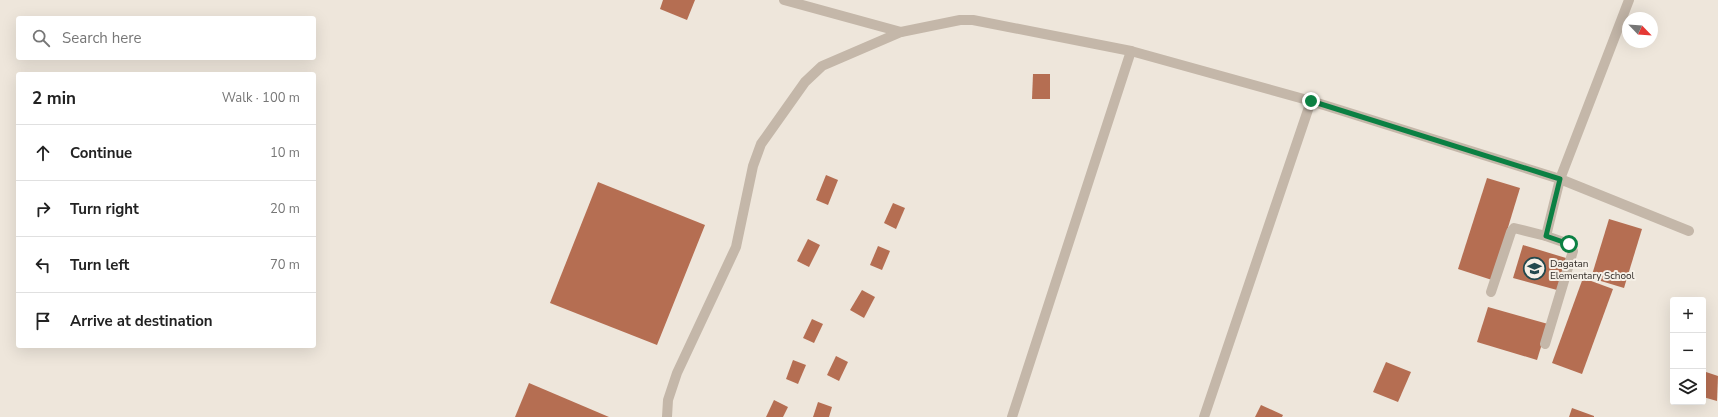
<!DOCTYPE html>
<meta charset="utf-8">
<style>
body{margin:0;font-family:"Nunito Sans",sans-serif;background:#f2f2f2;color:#222}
.controls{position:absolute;right:12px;bottom:12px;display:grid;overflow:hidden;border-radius:4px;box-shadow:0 4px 16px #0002}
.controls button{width:36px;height:36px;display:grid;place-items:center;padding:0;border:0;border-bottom:1px solid #e0e0e0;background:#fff;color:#222;font:20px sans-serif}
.compass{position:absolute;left:1622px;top:12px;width:36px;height:36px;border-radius:50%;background:#fff;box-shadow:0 4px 16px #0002;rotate:115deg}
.stop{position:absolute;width:12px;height:12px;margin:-9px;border:3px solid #0b8043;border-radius:50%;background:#fff}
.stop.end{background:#0b8043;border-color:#fff;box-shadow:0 1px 4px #0008}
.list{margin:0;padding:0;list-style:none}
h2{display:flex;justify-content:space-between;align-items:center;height:52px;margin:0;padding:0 16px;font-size:17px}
h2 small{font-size:13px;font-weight:400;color:#767676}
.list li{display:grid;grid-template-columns:26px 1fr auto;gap:12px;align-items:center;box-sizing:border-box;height:56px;padding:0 16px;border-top:1px solid #e0e0e0}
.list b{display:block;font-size:15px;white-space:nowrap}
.list em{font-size:13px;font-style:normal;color:#767676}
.icon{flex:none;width:22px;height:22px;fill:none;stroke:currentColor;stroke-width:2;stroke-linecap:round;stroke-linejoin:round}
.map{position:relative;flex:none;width:1718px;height:417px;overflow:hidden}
.search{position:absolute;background:#fff;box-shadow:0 4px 16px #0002;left:16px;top:16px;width:300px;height:44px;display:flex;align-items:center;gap:10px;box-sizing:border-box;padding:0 14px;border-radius:4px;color:#767676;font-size:15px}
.panel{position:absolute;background:#fff;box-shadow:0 4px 16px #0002;left:16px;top:72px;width:300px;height:276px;border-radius:4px}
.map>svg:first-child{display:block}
</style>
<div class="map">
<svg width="1718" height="417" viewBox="0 0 1718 417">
<rect width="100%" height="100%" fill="#eee6db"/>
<g fill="#b56e52">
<path d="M663 0H695L687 20 660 9Z"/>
<path d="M1033 74H1050V99H1032Z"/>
<path d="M826 175 838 180 828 205 816 200Z"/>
<path d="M1487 178 1520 188 1492 280 1458 269Z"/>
<path d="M598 182 705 225 657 345 550 303Z"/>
<path d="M893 203 905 208 896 229 884 223Z"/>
<path d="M1609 219 1642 229 1624 288 1591 278Z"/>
<path d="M808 239 820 245 809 267 797 261Z"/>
<path d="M1523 245 1566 258 1557 290 1513 278Z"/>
<path d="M878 246 890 251 882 270 870 265Z"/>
<path d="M1583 278 1613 289 1582 374 1552 363Z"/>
<path d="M862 290 875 297 864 318 850 310Z"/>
<path d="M1488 307 1548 324 1537 360 1477 342Z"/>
<path d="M812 319 823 324 814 343 803 338Z"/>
<path d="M836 356 848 362 839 381 827 375Z"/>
<path d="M793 360 806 365 798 384 786 379Z"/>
<path d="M1386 362 1411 372 1398 402 1373 392Z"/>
<path d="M1703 371 1718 376 1717 401 1703 397Z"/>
<path d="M529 383 609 417H515Z"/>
<path d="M774 400 788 407 783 417H766Z"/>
<path d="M818 402 832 407 829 417H813Z"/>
<path d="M1261 405 1283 415 1282 417H1255Z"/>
<path d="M1572 408 1594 416V417H1569Z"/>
</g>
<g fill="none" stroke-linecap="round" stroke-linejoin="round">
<g stroke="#c4b7a9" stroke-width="10">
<path d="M784 0 901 32"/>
<path d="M1491 292 1511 232 1514 228 1546 236 1560 179 1689 231"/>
<path d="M1545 344 1573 251 1569 244 1546 236"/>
<path d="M667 417 668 400 677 373 736 247 753 166 761 144 805 82 822 66 901 32 960 20H973L1131 51 1012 417"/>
<path d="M1204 417 1311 101"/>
</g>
<path stroke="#c4b7a9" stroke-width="10" d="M1131 51 1311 101 1560 179 1629 0"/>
</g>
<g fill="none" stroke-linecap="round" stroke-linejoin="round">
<path stroke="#0b8043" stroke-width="5" d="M1311 101 1560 179 1546 236 1569 244"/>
</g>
<defs>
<symbol id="school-ring" viewBox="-11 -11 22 22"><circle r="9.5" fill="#f6f0e7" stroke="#23494e" stroke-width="1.5"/><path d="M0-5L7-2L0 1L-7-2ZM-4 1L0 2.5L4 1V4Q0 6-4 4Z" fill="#23494e"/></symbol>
</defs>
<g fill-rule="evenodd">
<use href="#school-ring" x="1522" y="256" width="25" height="25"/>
</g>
<g text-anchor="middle" stroke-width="4" stroke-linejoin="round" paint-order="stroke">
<g font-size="10" fill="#322c28" stroke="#f6f0e7" text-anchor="start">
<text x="1550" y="267">Dagatan<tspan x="1550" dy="12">Elementary School</tspan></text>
</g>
</g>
</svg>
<div class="controls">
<button>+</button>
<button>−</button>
<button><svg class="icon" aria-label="layers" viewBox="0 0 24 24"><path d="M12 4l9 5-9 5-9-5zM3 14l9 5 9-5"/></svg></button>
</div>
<svg class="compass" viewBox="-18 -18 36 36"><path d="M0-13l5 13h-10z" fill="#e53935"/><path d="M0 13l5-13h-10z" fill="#767676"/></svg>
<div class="stop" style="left:1569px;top:244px"></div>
<div class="stop end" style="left:1311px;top:101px"></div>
<div class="search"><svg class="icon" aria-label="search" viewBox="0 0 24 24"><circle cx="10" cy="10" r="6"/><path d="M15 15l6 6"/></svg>Search here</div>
<section class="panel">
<h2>2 min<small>Walk · 100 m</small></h2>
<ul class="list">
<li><svg class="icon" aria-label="ahead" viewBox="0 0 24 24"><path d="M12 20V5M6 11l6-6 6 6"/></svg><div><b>Continue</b></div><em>10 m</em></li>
<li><svg class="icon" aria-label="right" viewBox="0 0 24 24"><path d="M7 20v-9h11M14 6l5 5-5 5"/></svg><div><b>Turn right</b></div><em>20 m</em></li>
<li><svg class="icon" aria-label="left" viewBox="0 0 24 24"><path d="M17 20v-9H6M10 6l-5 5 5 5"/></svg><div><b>Turn left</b></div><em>70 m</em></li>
<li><svg class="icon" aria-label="arrive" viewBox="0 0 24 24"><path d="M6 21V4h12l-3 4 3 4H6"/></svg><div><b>Arrive at destination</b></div></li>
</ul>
</section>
</div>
